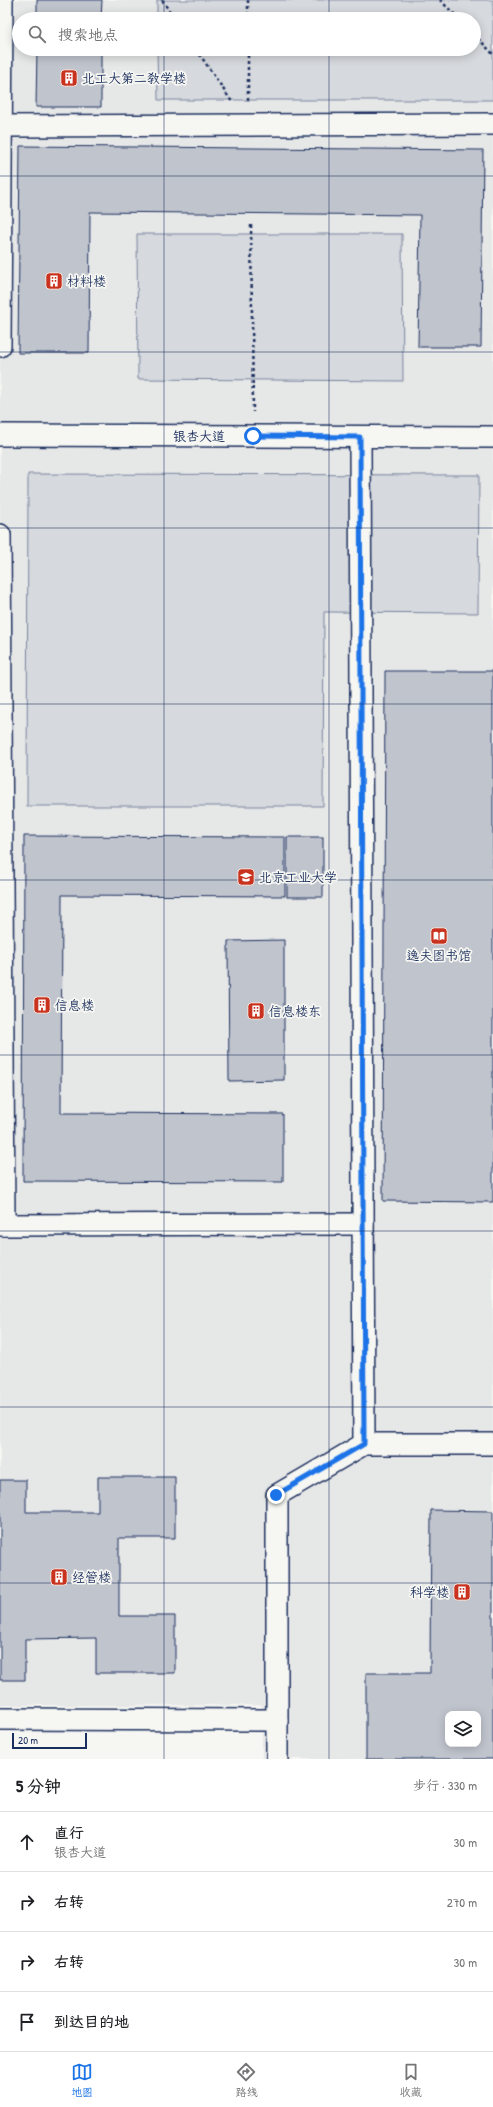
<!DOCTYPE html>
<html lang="zh">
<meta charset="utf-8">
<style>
body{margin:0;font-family:"Patrick Hand","LXGW WenKai TC",sans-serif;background:#f2f2f2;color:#202124}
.controls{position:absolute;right:12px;bottom:12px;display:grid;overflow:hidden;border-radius:8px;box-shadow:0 2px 10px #0003}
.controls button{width:36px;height:36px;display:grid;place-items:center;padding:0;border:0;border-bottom:1px solid #e0e0e0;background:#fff;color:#202124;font:20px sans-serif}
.scale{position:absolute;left:12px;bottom:10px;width:75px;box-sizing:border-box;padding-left:4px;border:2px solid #1b2f5e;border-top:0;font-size:11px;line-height:14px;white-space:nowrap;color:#1b2f5e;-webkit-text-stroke:3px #f6f6f2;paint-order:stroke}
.stop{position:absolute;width:12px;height:12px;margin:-9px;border:3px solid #1a73e8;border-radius:50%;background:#fff}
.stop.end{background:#1a73e8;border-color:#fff;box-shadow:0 1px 4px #0008}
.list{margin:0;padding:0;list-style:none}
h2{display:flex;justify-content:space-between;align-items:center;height:52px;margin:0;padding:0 16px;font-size:17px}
h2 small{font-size:13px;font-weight:400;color:#757577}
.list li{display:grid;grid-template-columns:26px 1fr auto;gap:12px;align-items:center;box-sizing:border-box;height:60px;padding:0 16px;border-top:1px solid #e0e0e0}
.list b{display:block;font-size:15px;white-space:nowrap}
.list p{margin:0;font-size:13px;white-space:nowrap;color:#757577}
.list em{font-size:13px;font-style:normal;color:#757577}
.icon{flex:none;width:22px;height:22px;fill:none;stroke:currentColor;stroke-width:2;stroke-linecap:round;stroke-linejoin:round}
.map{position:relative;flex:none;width:493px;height:1759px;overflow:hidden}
.search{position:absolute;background:#fff;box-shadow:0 2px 10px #0003;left:12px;right:12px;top:12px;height:44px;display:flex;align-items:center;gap:10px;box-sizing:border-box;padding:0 14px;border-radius:22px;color:#757577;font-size:15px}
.sheet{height:292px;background:#fff}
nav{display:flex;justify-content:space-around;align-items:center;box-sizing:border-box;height:56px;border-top:1px solid #e0e0e0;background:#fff;font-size:11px;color:#757577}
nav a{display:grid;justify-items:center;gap:2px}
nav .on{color:#1a73e8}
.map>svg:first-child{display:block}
</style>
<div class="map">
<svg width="493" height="1759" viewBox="0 0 493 1759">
<rect width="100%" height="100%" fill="#f6f6f2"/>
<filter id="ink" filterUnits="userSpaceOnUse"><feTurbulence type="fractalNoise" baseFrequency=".025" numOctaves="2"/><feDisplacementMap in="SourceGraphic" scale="8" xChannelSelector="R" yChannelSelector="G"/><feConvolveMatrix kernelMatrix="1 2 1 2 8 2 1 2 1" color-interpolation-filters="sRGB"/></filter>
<g filter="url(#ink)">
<path fill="#e6e7e7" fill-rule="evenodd" d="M0 0H493V1759H262V1705H0ZM19 19H474V49H19ZM448 1714H478V1744H448Z"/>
<g fill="#d6d9dd" stroke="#78849e">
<path d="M157 0H493V100H158L157 49H474V19H157Z"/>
<path d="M137 234H402L403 381 138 379Z"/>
<path d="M28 474 479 475 478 613 324 612 323 806H27Z"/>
</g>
<g fill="#c0c4cd" stroke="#1b2f5e" fill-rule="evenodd">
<path d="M37 0H102L101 19H37Z"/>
<path d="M37 49H101V107H36Z"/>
<path d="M20 146 483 150 481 347H418L420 215 90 212 89 353H18Z"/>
<path d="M385 671H493V1202L383 1201Z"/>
<path d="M24 836 285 837V896L62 895 61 1113 283 1114V1182L23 1181Z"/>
<rect x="287" y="837" width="36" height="60"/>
<path d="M284 940V1080L229 1081 228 941Z"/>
<path d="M98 1477H175V1538H119V1616H175V1673H96V1638L25 1639V1680H0V1480H26V1512H98Z"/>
<path d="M431 1510 493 1511V1759H366V1673H430ZM448 1714H478V1744H448Z"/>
</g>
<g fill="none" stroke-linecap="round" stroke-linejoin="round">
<defs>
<g id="minor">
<path d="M2 126 493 124"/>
<path d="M0 346 2 0"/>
<path d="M0 435 493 437"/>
<path d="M360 437 364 1444"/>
<path d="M0 535 4 1225"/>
<path d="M0 1225 363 1224"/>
<path d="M0 1719 277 1720"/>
<path d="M277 1759V1495L364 1444H493"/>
</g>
</defs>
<use href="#minor" stroke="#1b2f5e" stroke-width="24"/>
<g stroke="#1b2f5e" stroke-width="2.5" stroke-dasharray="3 3" stroke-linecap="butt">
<path d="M162 0 175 19"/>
<path d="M248 0V19"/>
<path d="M440 0 459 19"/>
<path d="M474 34 493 54"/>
<path d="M196 49 232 102"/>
<path d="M248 49V102"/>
<path d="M251 225 253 412"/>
</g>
<use href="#minor" stroke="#f6f6f2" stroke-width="21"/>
</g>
</g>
<g fill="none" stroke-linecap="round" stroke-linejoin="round" filter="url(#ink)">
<path stroke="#1a73e8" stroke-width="5" d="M253 436 360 437 364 1444 276 1495"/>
</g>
<path fill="none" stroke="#1b2f5e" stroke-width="1" stroke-opacity="0.55" d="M164 0V19M329 0V19M164 49V1759M329 49V1759M0 176H493M0 352H493M0 528H493M0 704H493M0 880H493M0 1055H493M0 1231H493M0 1407H493M0 1583H493"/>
<defs>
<symbol id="building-square" viewBox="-11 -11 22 22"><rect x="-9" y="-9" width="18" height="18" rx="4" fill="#c8321e" stroke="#f6f6f2"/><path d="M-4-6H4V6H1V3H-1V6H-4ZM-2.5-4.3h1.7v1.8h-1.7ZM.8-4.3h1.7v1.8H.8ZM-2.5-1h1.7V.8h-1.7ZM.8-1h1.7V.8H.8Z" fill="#fff"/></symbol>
<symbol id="university-square" viewBox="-11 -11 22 22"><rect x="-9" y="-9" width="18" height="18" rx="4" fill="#c8321e" stroke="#f6f6f2"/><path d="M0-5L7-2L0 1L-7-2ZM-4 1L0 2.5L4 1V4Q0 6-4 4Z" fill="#fff"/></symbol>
<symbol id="library-square" viewBox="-11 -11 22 22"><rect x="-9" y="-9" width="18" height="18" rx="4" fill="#c8321e" stroke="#f6f6f2"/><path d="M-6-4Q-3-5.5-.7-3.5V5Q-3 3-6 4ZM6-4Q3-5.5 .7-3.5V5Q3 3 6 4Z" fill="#fff"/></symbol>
</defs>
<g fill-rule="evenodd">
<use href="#building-square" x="59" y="68" width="20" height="20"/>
<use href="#building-square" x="44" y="271" width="20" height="20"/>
<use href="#university-square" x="236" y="867" width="20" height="20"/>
<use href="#library-square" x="429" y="926" width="20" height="20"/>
<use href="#building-square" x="32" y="995" width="20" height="20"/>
<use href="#building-square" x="246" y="1001" width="20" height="20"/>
<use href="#building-square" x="49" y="1567" width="20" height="20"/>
<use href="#building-square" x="452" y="1582" width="20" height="20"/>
</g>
<g text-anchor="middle" stroke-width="3.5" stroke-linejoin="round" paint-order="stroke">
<g font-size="13" fill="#1b2f5e" stroke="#f6f6f2" text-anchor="start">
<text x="82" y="83">北工大第二教学楼</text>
<text x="67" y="286">材料楼</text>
<text x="259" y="882">北京工业大学</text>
<text x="439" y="960" text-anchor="middle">逸夫图书馆</text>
<text x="55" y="1010">信息楼</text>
<text x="269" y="1016">信息楼东</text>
<text x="72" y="1582">经管楼</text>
<text x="449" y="1597" text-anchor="end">科学楼</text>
</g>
<g font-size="13" fill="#1b2f5e" stroke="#f6f6f2">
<text x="199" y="441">银杏大道</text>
</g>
</g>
</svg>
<div class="controls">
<button><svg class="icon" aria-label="layers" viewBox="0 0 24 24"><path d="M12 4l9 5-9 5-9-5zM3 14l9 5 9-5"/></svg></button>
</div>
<div class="scale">20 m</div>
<div class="stop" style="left:253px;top:436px"></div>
<div class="stop end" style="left:276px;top:1495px"></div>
<div class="search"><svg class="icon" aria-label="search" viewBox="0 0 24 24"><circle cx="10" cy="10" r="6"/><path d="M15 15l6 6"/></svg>搜索地点</div>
</div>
<section class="sheet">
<h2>5 分钟<small>步行 · 330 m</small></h2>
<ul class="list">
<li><svg class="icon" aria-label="ahead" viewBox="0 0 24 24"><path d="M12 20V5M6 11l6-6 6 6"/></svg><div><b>直行</b><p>银杏大道</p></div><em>30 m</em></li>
<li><svg class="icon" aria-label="right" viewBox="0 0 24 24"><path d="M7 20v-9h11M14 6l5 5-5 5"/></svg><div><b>右转</b></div><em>270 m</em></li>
<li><svg class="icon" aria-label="right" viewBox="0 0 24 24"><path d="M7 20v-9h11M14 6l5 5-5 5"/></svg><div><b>右转</b></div><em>30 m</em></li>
<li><svg class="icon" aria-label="arrive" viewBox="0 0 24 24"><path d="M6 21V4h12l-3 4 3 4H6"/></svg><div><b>到达目的地</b></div></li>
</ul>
</section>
<nav>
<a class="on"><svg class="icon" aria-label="map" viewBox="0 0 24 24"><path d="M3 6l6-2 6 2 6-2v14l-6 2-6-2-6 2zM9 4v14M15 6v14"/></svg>地图</a>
<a><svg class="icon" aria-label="directions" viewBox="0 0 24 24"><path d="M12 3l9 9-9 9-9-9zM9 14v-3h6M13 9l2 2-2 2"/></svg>路线</a>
<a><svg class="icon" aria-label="saved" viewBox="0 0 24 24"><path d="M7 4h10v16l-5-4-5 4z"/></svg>收藏</a>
</nav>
